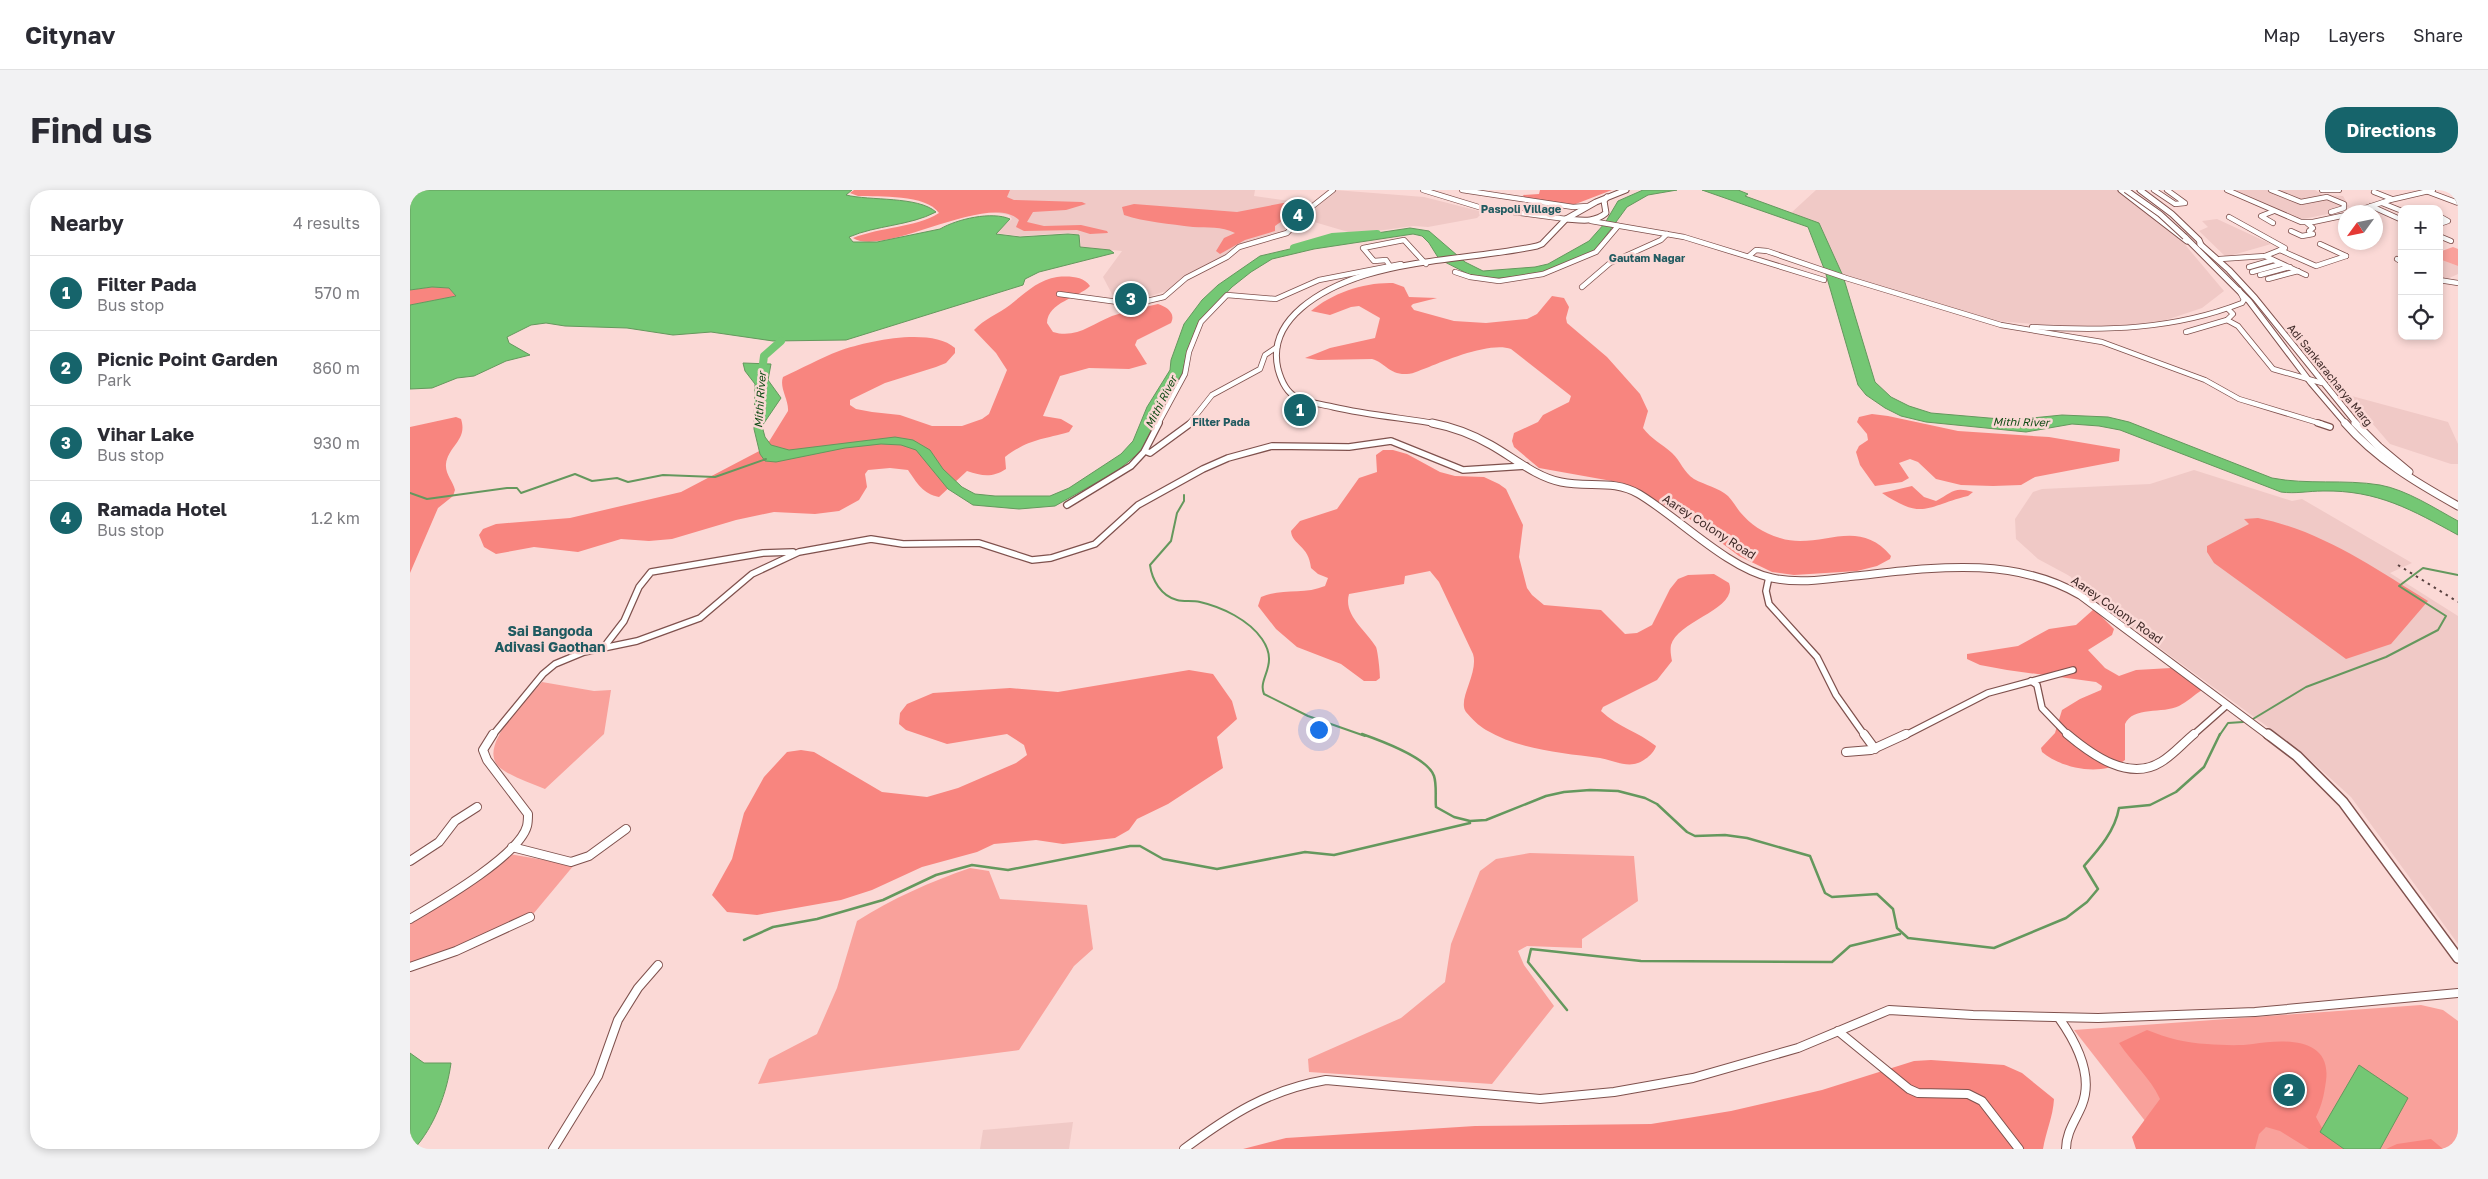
<!DOCTYPE html>
<meta charset="utf-8">
<style>
body{margin:0;font-family:"Golos Text",sans-serif;background:#f2f2f3;color:#2b2b33}
.controls{position:absolute;right:15px;top:15px;display:grid;overflow:hidden;border-radius:10px;box-shadow:0 2px 8px #0003}
.controls button{width:45px;height:45px;display:grid;place-items:center;padding:0;border:0;border-bottom:1px solid #e1e1e2;background:#fff;color:#2b2b33;font:25px sans-serif}
.compass{position:absolute;left:1928px;top:15px;width:45px;height:45px;border-radius:50%;background:#fff;box-shadow:0 2px 8px #0003;rotate:237deg}
.you{position:absolute;left:908px;top:539px;width:18px;height:18px;margin:-12px;border:4px solid #fff;border-radius:50%;background:#1a73e8;box-shadow:0 0 0 8px #1a73e833}
.badge{display:grid;place-items:center;width:32px;height:32px;border-radius:50%;background:#16646b;color:#fff;font-size:16px;font-weight:700}
.pin{position:absolute;translate:-50% -50%;border:2px solid #fff;box-shadow:0 1px 5px #0006}
.list{margin:0;padding:0;list-style:none}
h2{display:flex;justify-content:space-between;align-items:center;height:65px;margin:0;padding:0 20px;font-size:21px}
h2 small{font-size:16px;font-weight:400;color:#7c7c81}
.list li{display:grid;grid-template-columns:32px 1fr auto;gap:15px;align-items:center;box-sizing:border-box;height:75px;padding:0 20px;border-top:1px solid #e1e1e2}
.list b{display:block;font-size:19px;white-space:nowrap}
.list p{margin:0;font-size:16px;white-space:nowrap;color:#7c7c81}
.list em{font-size:16px;font-style:normal;color:#7c7c81}
.icon{flex:none;width:28px;height:28px;fill:none;stroke:currentColor;stroke-width:2;stroke-linecap:round;stroke-linejoin:round}
.map{position:relative;flex:none;width:2048px;height:959px;overflow:hidden;border-radius:20px}
header{display:flex;align-items:center;gap:30px;box-sizing:border-box;height:70px;padding:0 25px;background:#fff;border-bottom:1px solid #e1e1e2}
header strong{font-size:24px}
nav{display:flex;gap:28px;margin-inline-start:auto;font-size:18px}
.intro{display:flex;align-items:center;justify-content:space-between;box-sizing:border-box;height:120px;padding:0 30px}
h1{margin:0;font-size:35px}
.button{padding:12px 22px;border-radius:20px;background:#16646b;color:#fff;font-size:18px;font-weight:700}
main{display:flex;gap:30px;padding:0 30px}
aside{flex:1;background:#fff;border-radius:20px;box-shadow:0 2px 8px #0003}
.map>svg:first-child{display:block}
</style>
<header>
<strong>Citynav</strong>
<nav><a>Map</a><a>Layers</a><a>Share</a></nav>
</header>
<div class="intro"><h1>Find us</h1><a class="button">Directions</a></div>
<main>
<aside>
<h2>Nearby<small>4 results</small></h2>
<ul class="list">
<li><span class="badge">1</span><div><b>Filter Pada</b><p>Bus stop</p></div><em>570 m</em></li>
<li><span class="badge">2</span><div><b>Picnic Point Garden</b><p>Park</p></div><em>860 m</em></li>
<li><span class="badge">3</span><div><b>Vihar Lake</b><p>Bus stop</p></div><em>930 m</em></li>
<li><span class="badge">4</span><div><b>Ramada Hotel</b><p>Bus stop</p></div><em>1.2 km</em></li>
</ul>
</aside>
<div class="map">
<svg width="2048" height="959" viewBox="0 0 2048 959">
<rect width="100%" height="100%" fill="#fbd9d6"/>
<g fill="#f0c9c6">
<path d="M457 0H845L844 6 902 14 871 43 829 55 815 66 771 88 759 100 741 106H703L693 87 712 61 671 57 670 45 658 43 610 46 586 43 602 29 599 25Z"/>
<path d="M925 0 1014 7 1073 22 1067 28 1018 37 1003 36 945 44 894 29Z"/>
<path d="M1406 0H1708L1772 51 1814 101 1792 118 1756 130 1720 135 1676 138 1586 131 1433 86 1409 33 1381 23Z"/>
<path d="M1820 0H1905L1913 5 1933 6 1939 16 1933 21 1893 29 1880 26Z"/>
<path d="M1807 29 1861 54 1816 67 1789 41 1798 37 1792 31Z"/>
<path d="M2029 69 2048 76V84L2037 89 2029 87Z"/>
<path d="M1938 205 2038 232 2048 254V274H2041L1980 254Z"/>
<path d="M1784 280 1882 311 1892 309 2002 373 1980 383 2048 426V754L1941 607 1888 559 1665 396 1661 387 1656 384 1628 369 1606 349 1605 329 1623 302 1632 299 1740 294Z"/>
<path d="M663 932 659 959H570L573 940Z"/>
</g>
<g fill="#f9a19b">
<path d="M2043 57 2048 59V76L2029 69V62Z"/>
<path d="M132 492 184 501 201 500 194 544 135 599C121 593 105 588 93 580 61 560 118 509 132 492Z"/>
<path d="M1120 663 1224 666 1228 711 1172 749V758L1117 756 1108 761 1114 775 1144 816 1082 894 899 882 898 869 991 828 1035 792 1041 754 1070 681 1086 669Z"/>
<path d="M99 664 164 675 124 723 35 763 0 773V733L56 698Z"/>
<path d="M560 678 579 681 590 709 677 715 683 759 664 776 609 860 348 894 359 869 407 844 427 798 447 731C483 708 520 692 560 678Z"/>
<path d="M2011 815 2033 820 2048 831V959H1757L1664 840Z"/>
</g>
<g fill="#f8857f">
<path d="M444 0H600L597 7 604 10 672 12 676 14 656 20 623 22 617 32 634 36 671 35 697 41 698 43 680 44 667 40 614 41 606 37 609 30C579 1 474 68 443 48 470 37 505 38 529 23 516 4 469 7 448 6L440 3Z"/>
<path d="M1130 0H1202L1163 15 1114 7 1113 5 1129 4Z"/>
<path d="M873 13 883 14 882 24 865 36V41L835 50 810 64 806 61 814 48 825 43C811 36 798 38 783 37 760 34 735 32 714 25L712 17 724 14 827 22Z"/>
<path d="M647 87C659 86 673 86 680 96 668 108 638 112 637 133L643 142C666 149 682 134 702 126 717 121 732 118 748 114 757 117 766 123 761 133L727 150 725 155 737 174 719 179 679 178 650 186 633 226 651 229 663 236 659 242C631 250 619 249 595 267L596 279C582 288 572 286 557 281L529 307C513 304 507 293 498 280L480 278 458 280 455 284 457 297 449 310 429 321 405 324 364 322 326 330 262 349 239 351 211 349 168 362 124 357 86 364 74 357 69 345 73 339 86 334 160 328 271 302 355 258 378 221C379 210 369 198 373 187 391 179 410 168 429 161 457 151 521 137 545 158V163L536 173 526 177 475 193 440 210V215L446 219 462 222 490 225 522 236H552L572 229 579 224 597 180 586 163 564 140C574 129 588 124 600 115 615 103 628 90 647 87Z"/>
<path d="M983 93 994 97 999 107 1027 108 1003 114 1001 116 1004 120 1044 131 1076 133 1117 129 1127 124 1142 106 1154 108 1159 117 1156 128 1157 133 1197 167 1230 204 1238 221 1233 238C1241 249 1252 254 1262 263 1271 271 1273 282 1284 289 1295 295 1309 298 1318 306 1323 311 1326 317 1330 322 1340 334 1353 343 1370 348 1410 361 1447 325 1481 366L1480 369 1467 376 1447 381 1384 385 1362 382 1329 366 1277 327 1213 293 1129 278 1104 257 1102 251 1104 243 1128 232 1133 225 1159 212 1161 206 1101 159C1081 152 1039 169 1019 177 1012 179 1004 184 997 184 979 185 976 173 962 169L908 170 895 168 920 158 965 148 970 128 949 116 941 117 920 125 901 121C922 103 955 92 983 93Z"/>
<path d="M22 97 39 98 46 106 0 115V100Z"/>
<path d="M1462 224 1478 226 1548 241 1639 247 1710 259 1709 271 1625 287 1611 295 1583 296 1551 295 1526 289 1508 272 1500 269 1489 273 1499 288 1492 292 1465 296 1450 275 1446 262 1449 256 1458 250 1457 244 1447 232 1449 227Z"/>
<path d="M46 227 51 229C58 250 38 256 36 274 35 284 43 291 45 300L43 306 28 318 0 383V237Z"/>
<path d="M973 260H983L997 264 1030 282 1045 286 1074 287 1089 294 1096 299 1113 335 1109 367 1117 398 1122 405 1134 415 1191 420 1215 444 1227 443 1242 435 1260 399 1268 389 1278 385 1304 384 1319 393C1329 419 1268 430 1261 455 1260 460 1261 466 1262 471L1247 490 1193 517 1191 521C1209 538 1227 541 1246 556 1244 564 1232 573 1224 574 1214 576 1200 570 1190 568 1152 563 1110 560 1076 540 1069 536 1061 528 1056 522 1047 510 1069 483 1063 464L1029 392 1020 381 995 386 994 394 939 404C933 425 956 440 966 457 968 462 970 482 970 488L966 491H954L931 474 887 457 866 439 848 416 851 407C871 398 894 405 915 396L918 388 908 384 901 378C899 355 882 355 881 341L890 331 927 319 949 288 967 282 966 265Z"/>
<path d="M1502 296 1514 307 1526 311C1542 303 1543 296 1563 302L1558 306C1516 316 1514 331 1472 303Z"/>
<path d="M1848 328C1912 341 1964 378 2018 411L1981 454 1936 469 1804 373 1797 362V356L1839 334 1834 329Z"/>
<path d="M1684 419 1704 439 1702 445 1678 460 1695 478 1709 486 1726 480 1761 478 1792 500C1784 505 1777 512 1769 516 1753 524 1723 516 1715 534V570C1693 587 1652 579 1632 562L1631 558 1645 543 1652 520 1670 509 1691 500 1692 496 1686 492 1597 480 1570 475 1557 469V464L1608 456 1639 439 1666 435Z"/>
<path d="M779 480 803 484 822 511 827 529 807 547 813 578 758 614 727 629 719 640 705 648 653 654 626 650 584 654 567 662 512 677 462 700 431 710 347 725 317 722 302 705 322 669 334 623 354 587 377 562 391 560 404 562 472 602 517 607 548 598 606 573 617 565 614 555 597 544 537 554 496 540 489 534 490 523 497 514 523 503 600 498 648 502Z"/>
<path d="M1737 840C1757 848 1776 853 1797 854 1811 855 1829 856 1843 854 1874 849 1922 847 1916 891 1914 905 1912 915 1906 927L1912 938 1937 959H1899L1870 941 1856 937 1849 944 1845 959H1726L1722 947 1750 909C1740 887 1722 873 1709 853Z"/>
<path d="M1521 870 1594 875 1612 883 1644 909C1643 927 1636 941 1633 959H833L876 948 1065 936 1241 934 1321 921 1412 900 1504 871Z"/>
<path d="M2021 949 2033 959H1976L1987 954Z"/>
</g>
<g fill="#74c774" stroke="#64985d">
<path d="M0 0H442L436 5C460 11 508 6 526 22 499 36 467 35 439 47L443 52H467L530 39C547 29 582 21 600 29L586 44 610 47 658 44 669 45 670 57 700 60 704 63 629 82 615 89 613 95 436 150 363 151 301 142 263 145 217 138 155 136 136 133 121 135 97 147 99 153 120 165 96 171 64 186 47 188 22 198 0 199V115L46 106 39 98 22 97 0 100Z"/>
<path d="M1233 0H1267L1238 5 1217 17 1184 62 1128 84 1080 89 1064 87 1029 69 1019 53 1012 46 1003 44 904 59 862 69 841 82 822 97 788 133 777 163 772 184 760 203 730 262 707 281 645 316 609 319 563 315 538 299 506 260 491 255 471 254 435 258 366 272 355 271 350 264 344 239 345 194 335 181 333 173 361 174 358 190 371 208 352 236 355 247 361 255 379 260 485 247 503 250 520 260 533 279 552 297 565 304 585 306H640L659 298 711 264 723 251 737 217 760 180 761 170 774 134 792 110 808 95 850 66 914 51 1000 38 1019 41 1055 72 1073 81 1125 77 1138 74 1179 51 1195 33 1208 11Z"/>
<path d="M1292 0H1328L1338 4 1335 6 1409 33 1433 86 1465 192 1481 207 1499 216 1521 223 1602 230 1652 225 1698 227 1719 232 1862 288C1897 295 1934 289 1970 295 1997 300 2024 318 2048 331V345C2002 320 1968 300 1913 301 1898 301 1886 304 1871 302L1710 240 1689 236 1662 234 1616 242 1516 232 1491 226 1475 218 1456 205 1448 195 1415 81 1398 37Z"/>
<path d="M0 863 14 873H41C37 903 24 937 4 959H0Z"/>
<path d="M1949 875 1998 908 1970 959H1934L1910 942Z"/>
</g>
<g fill="none" stroke-linecap="round" stroke-linejoin="round">
<g stroke="#64985d" stroke-width="2">
<path d="M0 303 17 309 97 298H107L111 303 165 284 182 291 207 288 218 292 253 285 305 287 356 269"/>
<path d="M774 305V311L767 323 761 351 740 375C742 390 751 406 767 410 774 412 782 410 790 412 812 417 839 430 852 449 870 475 847 488 854 504L898 526 955 546"/>
<path d="M1843 529 1896 497 1976 467 2028 440 2036 426 1989 396 2013 378 2048 385"/>
<path d="M1809 546 1818 533 1833 532"/>
</g>
<g stroke="#64985d" stroke-width="2.5">
<path d="M952 544C969 550 1018 568 1024 586 1027 595 1025 608 1026 617L1044 627 1060 631 1076 630 1136 606 1154 602 1180 600 1208 601 1235 608 1247 614 1277 642 1285 646 1315 645 1337 648 1400 666 1415 703 1422 707 1467 704 1483 719 1487 738 1498 748 1584 758 1656 728 1677 712 1688 699 1674 676C1689 659 1705 641 1709 618L1740 615 1766 602 1794 577 1810 544"/>
<path d="M334 750 363 737 407 729 473 710 526 685 562 675 598 680 720 656H730L753 669 807 679 895 662 924 665 1060 633"/>
<path d="M1157 820 1118 772 1121 759 1231 771 1422 772 1440 756 1490 744"/>
</g>
<g stroke="#74c774" stroke-width="8">
<path d="M884 58 922 47 967 44"/>
<path d="M351 189 354 166 371 151"/>
</g>
<defs>
<g id="minor-far2">
<path d="M1013 0 1072 18 1156 29"/>
<path d="M1052 0 1163 17 1177 16"/>
<path d="M1744 0 1765 14 1775 13 1757 0"/>
<path d="M1817 0 1891 32H1903L1936 25"/>
<path d="M1861 0 1891 12 1917 7 1934 14V18L1921 22"/>
<path d="M1912 0H1929"/>
<path d="M2016 1 2048 13"/>
<path d="M1964 2 1982 9"/>
<path d="M1972 13 1992 21"/>
<path d="M1961 16 1992 30"/>
<path d="M1943 22 1980 10 2023 0"/>
<path d="M2029 26 2038 31 2029 34"/>
<path d="M1181 31 1274 47 1414 90"/>
<path d="M1863 33 1851 26 1864 21"/>
<path d="M1881 41 1892 46 1903 44 1899 41 1903 38 1897 33"/>
<path d="M2029 46 2041 51"/>
<path d="M1910 54 1936 66"/>
<path d="M1870 60 1906 76 1936 66"/>
<path d="M1339 66 1346 60 1357 61 1436 88 1591 135 1692 152 1795 190 1829 209 1912 234"/>
<path d="M1855 66 1896 85"/>
<path d="M1810 69 1855 66 1875 58 1819 27"/>
<path d="M1987 69 1992 72"/>
<path d="M980 76 976 70 964 71 953 58 994 50 1016 74"/>
<path d="M1839 77 1863 70"/>
<path d="M1045 82 1060 87 1089 91 1133 84 1186 62 1208 36"/>
<path d="M1842 82 1871 74"/>
<path d="M1850 85 1880 77"/>
<path d="M1858 89 1888 81"/>
<path d="M2029 90 2048 93"/>
<path d="M1172 97 1200 73 1251 50 1257 44"/>
<path d="M649 104 708 112H733L754 107 776 88 817 67 829 57 877 43 899 19 923 0"/>
<path d="M1817 130 1823 124 1818 119"/>
<path d="M1622 137C1695 141 1763 140 1832 113L1834 110 1829 100"/>
<path d="M1776 142 1817 130 1828 136 1863 179 1912 193"/>
<path d="M748 234 775 184 779 162 791 132 817 105 866 109 909 90 991 74"/>
<path d="M779 234 802 205 850 179 855 165 867 157"/>
</g>
<g id="minor-far1">
<path d="M1908 233 1920 237"/>
<path d="M735 261 740 263 781 233"/>
<path d="M657 315 721 276 734 262 749 233"/>
<path d="M1359 387 1356 401 1359 414 1407 467 1426 505 1455 546"/>
<path d="M194 457 214 431 229 397 241 382 353 363 383 362"/>
<path d="M1621 491 1627 495 1632 518 1659 546"/>
<path d="M82 546 133 484 145 474 174 462 227 451 290 428 342 384 389 362 461 349 493 354 569 353 622 370 641 368 685 354 728 315 793 279 818 268 862 256 939 257 981 251 1053 280 1116 276"/>
<path d="M1494 546 1578 503 1663 480"/>
<path d="M1782 546 1817 515"/>
</g>
<g id="minor">
<path d="M1454 544 1465 559"/>
<path d="M1657 544C1682 565 1719 592 1751 572 1763 565 1773 553 1784 544"/>
<path d="M1436 562 1461 560 1496 544"/>
<path d="M102 657 161 672 179 666 216 639"/>
<path d="M0 671 29 652 45 631 67 617"/>
<path d="M0 729C27 713 109 666 117 636 118 632 118 628 118 624L77 570 73 560 83 544"/>
<path d="M0 777 46 761 120 727"/>
<path d="M1649 828C1666 852 1684 885 1672 915 1666 930 1656 942 1656 959"/>
<path d="M1428 841 1499 899 1508 903 1558 904 1572 911 1609 959"/>
<path d="M143 959 188 886 208 830 228 798 248 775"/>
<path d="M774 959C820 925 858 900 916 890L1130 909 1204 902 1283 888 1388 858 1479 820 1563 825 1688 828 1845 822 2048 803"/>
</g>
<g id="major-far2">
<path d="M1711 0 1777 51"/>
<path d="M1730 0 1762 24 1789 50 1791 55"/>
<path d="M1156 29C1171 30 1184 33 1196 23L1194 11 1197 7"/>
<path d="M1775 47 1839 111 1901 193 1936 234"/>
<path d="M1790 54 1819 80 1845 108 1947 234"/>
<path d="M1028 234C993 228 958 225 923 217 911 214 898 213 886 207 876 202 871 190 868 179 856 128 914 98 955 85 1010 68 1070 68 1127 56L1132 54 1156 29 1186 12 1216 0"/>
</g>
<g id="major-far1">
<path d="M1022 233C1043 237 1062 244 1081 255 1104 268 1126 287 1151 292 1179 298 1203 289 1229 304 1269 328 1317 378 1362 388 1390 394 1418 389 1445 386 1521 378 1601 365 1670 405L1859 546"/>
<path d="M1935 233C1966 269 2007 293 2048 316"/>
<path d="M1945 233 1969 257 1999 282"/>
</g>
<path id="major" d="M1858 544 1887 566 1933 612 2048 768"/>
</defs>
<use href="#minor-far2" stroke="#7f514d" stroke-width="6"/>
<use href="#minor-far1" stroke="#7f514d" stroke-width="8"/>
<use href="#minor" stroke="#7f514d" stroke-width="10"/>
<use href="#major-far2" stroke="#7f514d" stroke-width="7"/>
<use href="#major-far1" stroke="#7f514d" stroke-width="9"/>
<use href="#major" stroke="#7f514d" stroke-width="12"/>
<use href="#minor-far2" stroke="#fff" stroke-width="4.5"/>
<use href="#minor-far1" stroke="#fff" stroke-width="5.5"/>
<use href="#minor" stroke="#fff" stroke-width="8"/>
<use href="#major-far2" stroke="#fff" stroke-width="5"/>
<use href="#major-far1" stroke="#fff" stroke-width="7"/>
<use href="#major" stroke="#fff" stroke-width="9"/>
<path stroke="#594240" stroke-width="2" stroke-dasharray="2.5 4.5" stroke-linecap="butt" d="M1988 375 2048 412"/>
<defs>
<path id="major-bridge" d="M1716 0 1750 24 1775 47"/>
</defs>
<use href="#major-bridge" stroke="#7f514d" stroke-width="7" stroke-linecap="butt"/>
<use href="#major-bridge" stroke="#fff" stroke-width="5"/>
</g>
<g text-anchor="middle" stroke-width="5" stroke-linejoin="round" paint-order="stroke">
<g font-size="11" font-weight="bold" fill="#205a60" stroke="#fbd9d6">
<text x="1111" y="23">Paspoli Village</text>
<text x="1237" y="72">Gautam Nagar</text>
<text x="811" y="236">Filter Pada</text>
</g>
<g font-size="11" fill="#3f2a28" stroke="#fbd9d6">
<text transform="translate(1920 185) rotate(51)" y="4">Adi Sankaracharya Marg</text>
</g>
<g font-size="11" font-style="italic" fill="#124c16" stroke="#fbd9d6">
<text transform="translate(350 210) rotate(-86)" y="4">Mithi River</text>
<text transform="translate(751 212) rotate(-63)" y="4">Mithi River</text>
<text transform="translate(1611 232) rotate(1)" y="4">Mithi River</text>
</g>
<g font-size="12" fill="#3f2a28" stroke="#fbd9d6">
<text transform="translate(1299 337) rotate(33)" y="4">Aarey Colony Road</text>
<text transform="translate(1707 420) rotate(35)" y="4">Aarey Colony Road</text>
</g>
<g font-size="14" font-weight="bold" fill="#205a60" stroke="#fbd9d6">
<text x="140" y="446">Sai Bangoda<tspan x="140" dy="16">Adivasi Gaothan</tspan></text>
</g>
</g>
</svg>
<div class="controls">
<button>+</button>
<button>−</button>
<button><svg class="icon" aria-label="locate" viewBox="0 0 24 24"><circle cx="12" cy="12" r="6"/><path d="M12 2v4M12 18v4M2 12h4M18 12h4"/></svg></button>
</div>
<svg class="compass" viewBox="-18 -18 36 36"><path d="M0-13l5 13h-10z" fill="#e53935"/><path d="M0 13l5-13h-10z" fill="#7c7c81"/></svg>
<div class="you"></div>
<div class="pin badge" style="left:890px;top:220px">1</div>
<div class="pin badge" style="left:1879px;top:900px">2</div>
<div class="pin badge" style="left:721px;top:109px">3</div>
<div class="pin badge" style="left:888px;top:25px">4</div>
</div>
</main>
